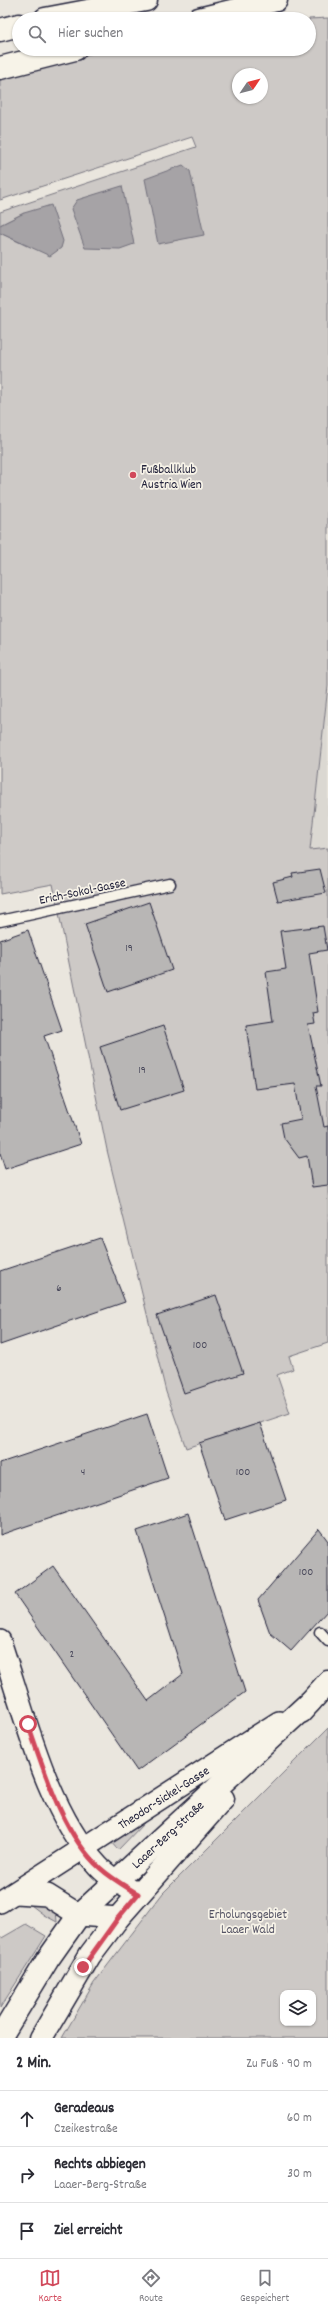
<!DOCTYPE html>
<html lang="de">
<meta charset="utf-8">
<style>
body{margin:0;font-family:Dekko,sans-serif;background:#f7f7f7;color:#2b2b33}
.controls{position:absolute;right:12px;bottom:12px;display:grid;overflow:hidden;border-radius:8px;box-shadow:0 1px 3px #0004}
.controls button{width:36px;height:36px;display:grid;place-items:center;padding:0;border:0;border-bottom:1px solid #e1e1e2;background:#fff;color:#2b2b33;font:20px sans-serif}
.compass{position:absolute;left:232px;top:68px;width:36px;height:36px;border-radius:50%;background:#fff;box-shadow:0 1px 3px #0004;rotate:55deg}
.stop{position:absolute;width:12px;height:12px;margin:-9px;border:3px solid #d1495b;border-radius:50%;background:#fff}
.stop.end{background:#d1495b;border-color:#fff;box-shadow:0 1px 4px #0008}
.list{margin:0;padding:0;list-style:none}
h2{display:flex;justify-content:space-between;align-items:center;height:52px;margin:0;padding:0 16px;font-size:17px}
h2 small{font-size:13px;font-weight:400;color:#7c7c81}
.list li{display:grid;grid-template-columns:26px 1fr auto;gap:12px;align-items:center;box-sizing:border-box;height:56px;padding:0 16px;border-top:1px solid #e1e1e2}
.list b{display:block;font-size:15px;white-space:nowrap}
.list p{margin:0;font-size:13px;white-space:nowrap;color:#7c7c81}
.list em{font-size:13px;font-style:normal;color:#7c7c81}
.icon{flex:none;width:22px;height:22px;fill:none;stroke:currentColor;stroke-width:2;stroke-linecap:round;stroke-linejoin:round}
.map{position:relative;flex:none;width:328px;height:2038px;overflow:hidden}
.search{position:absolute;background:#fff;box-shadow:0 1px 3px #0004;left:12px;right:12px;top:12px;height:44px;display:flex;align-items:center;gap:10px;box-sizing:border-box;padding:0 14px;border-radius:22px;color:#7c7c81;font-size:15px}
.sheet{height:220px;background:#fff}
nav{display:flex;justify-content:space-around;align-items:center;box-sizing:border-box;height:56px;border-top:1px solid #e1e1e2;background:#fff;font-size:11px;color:#7c7c81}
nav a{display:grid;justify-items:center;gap:2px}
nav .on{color:#d1495b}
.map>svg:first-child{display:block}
</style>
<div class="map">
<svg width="328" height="2038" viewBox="0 0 328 2038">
<rect width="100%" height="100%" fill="#eae6de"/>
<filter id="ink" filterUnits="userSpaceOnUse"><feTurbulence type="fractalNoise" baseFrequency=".025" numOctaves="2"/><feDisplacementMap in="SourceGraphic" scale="8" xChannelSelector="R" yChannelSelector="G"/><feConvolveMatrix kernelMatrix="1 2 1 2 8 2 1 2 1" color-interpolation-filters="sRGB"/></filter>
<g filter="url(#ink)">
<path fill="#dbd8d2" d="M328 686V848L310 851Z"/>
<g fill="#cdc9c6" stroke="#787680" fill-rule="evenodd">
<path d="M328 18V686L310 850 328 848V1343L289 1356 293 1369 277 1375 290 1413 186 1448 166 1392 107 1150 53 884 0 894V233L27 246 24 213 0 225V212L196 147 192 137 0 200V76L110 49H309V19ZM238 74H262V98H238Z"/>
<path d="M328 1728V2038H62L94 1983 163 1893ZM283 1993H313V2023H283Z"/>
<path d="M170 1796 118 1850 109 1840Z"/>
<path d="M27 1902H44L56 1910 57 1922 44 1915Z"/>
<path d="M26 1924 46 1936 0 2008V1939Z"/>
</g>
<g fill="#a6a3a6" stroke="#716f7b">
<path d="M183 165 190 171 204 235 158 244 145 179Z"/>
<path d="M122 186 134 244 120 249 85 248 71 209 77 200Z"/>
<path d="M51 205 63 241 61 248 50 256 0 233V225L24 213Z"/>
</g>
<g fill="#b8b6b5" stroke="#22223b">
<path d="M320 869 326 893 278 901 273 882 293 877 292 873Z"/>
<path d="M149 902 172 970 108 992 85 924Z"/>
<path d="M323 926 327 950 309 953 318 1012 313 1013 315 1024 308 1025 321 1086H316L324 1127 328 1126V1185L312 1187 307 1156 299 1158 284 1138 281 1123 301 1119 295 1084 255 1089 246 1025 273 1021 266 972 286 969 280 931Z"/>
<path d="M28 930 62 1030 44 1036 81 1144 5 1169 0 1153V940Z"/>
<path d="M163 1026 184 1090 120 1110 100 1047Z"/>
<path d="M100 1238 125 1302 0 1345V1271Z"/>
<path d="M216 1295 243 1373 184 1393 157 1315Z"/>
<path d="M147 1414 168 1478 0 1535V1463Z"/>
<path d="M260 1423 286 1500 225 1520 199 1443Z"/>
<path d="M188 1513 245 1692 137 1771 15 1594 53 1566 148 1701 183 1674 137 1531Z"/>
<path d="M319 1529 328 1541V1610L291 1651 270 1633 258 1600Z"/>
</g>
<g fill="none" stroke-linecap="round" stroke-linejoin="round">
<defs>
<g id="lane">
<path d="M0 921 170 884"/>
<path d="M320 1632 328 1641"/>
</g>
<g id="street">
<path d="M0 1641C24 1712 47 1812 98 1866 109 1878 124 1886 138 1894"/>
<path d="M16 1893 47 1895 79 1915 118 1918"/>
<path id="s1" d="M0 1902 279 1722"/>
</g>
<g id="secondary">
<path d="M301 1712 328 1682"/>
<path id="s2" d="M0 2038 48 1959 79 1915 310 1702"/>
<path d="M41 2038 90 1955 118 1918 223 1799"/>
</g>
<g id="highway">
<path d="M45 19 146 0"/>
<path d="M199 19 276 0"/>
<path d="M0 30 19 25"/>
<path d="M0 68 75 49"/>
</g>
</defs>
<use href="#lane" stroke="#22223b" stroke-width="13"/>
<use href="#street" stroke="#22223b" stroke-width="24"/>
<use href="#secondary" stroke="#22223b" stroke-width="25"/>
<use href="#highway" stroke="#22223b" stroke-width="25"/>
<use href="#lane" stroke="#f7f3e8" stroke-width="10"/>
<use href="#street" stroke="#f7f3e8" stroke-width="21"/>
<use href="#secondary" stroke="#f7f3e8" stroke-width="22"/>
<use href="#highway" stroke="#f7f3e8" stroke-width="22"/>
</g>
</g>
<g fill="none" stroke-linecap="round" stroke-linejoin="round" filter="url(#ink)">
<path stroke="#d1495b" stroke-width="5" d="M28 1724C44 1770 63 1835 100 1868 112 1879 125 1886 138 1894L118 1918 83 1967"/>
</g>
<circle fill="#d1495b" stroke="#f7f3e8" stroke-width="1.5" cx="133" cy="475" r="4"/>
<g text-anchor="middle" stroke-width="3.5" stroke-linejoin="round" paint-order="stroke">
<g font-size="11" fill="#48475a">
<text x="129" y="951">19</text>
<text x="142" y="1073">19</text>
<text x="59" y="1291">6</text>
<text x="200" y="1348">100</text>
<text x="83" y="1475">4</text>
<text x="243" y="1475">100</text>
<text x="306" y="1575">100</text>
<text x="72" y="1657">2</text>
</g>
<g font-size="13" fill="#22223b" stroke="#f7f3e8" text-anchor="start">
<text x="141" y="473">Fußballklub<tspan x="141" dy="15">Austria Wien</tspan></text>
</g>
<g font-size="13" fill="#22223b" stroke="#f7f3e8">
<text transform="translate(82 890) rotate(-12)" y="5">Erich-Sokol-Gasse</text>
<text dy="5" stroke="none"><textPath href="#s1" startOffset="194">Theodor-Sickel-Gasse</textPath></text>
<text dy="5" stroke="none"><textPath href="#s2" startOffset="266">Laaer-Berg-Straße</textPath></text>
</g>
<g font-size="13" fill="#555465" stroke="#f7f3e8">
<text x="248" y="1918">Erholungsgebiet<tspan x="248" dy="15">Laaer Wald</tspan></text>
</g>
</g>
</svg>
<div class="controls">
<button><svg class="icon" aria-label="layers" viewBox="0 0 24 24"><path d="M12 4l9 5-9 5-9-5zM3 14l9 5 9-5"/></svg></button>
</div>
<svg class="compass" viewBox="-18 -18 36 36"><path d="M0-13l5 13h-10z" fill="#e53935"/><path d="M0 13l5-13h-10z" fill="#7c7c81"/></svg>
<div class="stop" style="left:28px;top:1724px"></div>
<div class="stop end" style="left:83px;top:1967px"></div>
<div class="search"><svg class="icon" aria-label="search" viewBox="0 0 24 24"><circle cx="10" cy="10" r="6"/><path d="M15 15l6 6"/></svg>Hier suchen</div>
</div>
<section class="sheet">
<h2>2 Min.<small>Zu Fuß · 90 m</small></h2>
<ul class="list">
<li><svg class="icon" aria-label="ahead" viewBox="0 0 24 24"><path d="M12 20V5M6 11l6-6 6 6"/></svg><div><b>Geradeaus</b><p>Czeikestraße</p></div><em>60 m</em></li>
<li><svg class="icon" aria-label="right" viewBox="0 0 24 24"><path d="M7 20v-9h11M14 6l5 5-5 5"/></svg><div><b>Rechts abbiegen</b><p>Laaer-Berg-Straße</p></div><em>30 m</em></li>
<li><svg class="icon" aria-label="arrive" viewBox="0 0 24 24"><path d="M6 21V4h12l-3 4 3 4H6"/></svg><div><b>Ziel erreicht</b></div></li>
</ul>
</section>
<nav>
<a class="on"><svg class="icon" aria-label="map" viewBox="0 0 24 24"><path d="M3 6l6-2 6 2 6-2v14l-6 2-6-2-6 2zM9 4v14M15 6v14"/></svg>Karte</a>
<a><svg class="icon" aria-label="directions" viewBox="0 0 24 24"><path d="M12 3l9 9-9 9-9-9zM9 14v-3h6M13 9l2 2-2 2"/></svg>Route</a>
<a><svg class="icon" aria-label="saved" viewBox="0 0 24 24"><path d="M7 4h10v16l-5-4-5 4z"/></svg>Gespeichert</a>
</nav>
